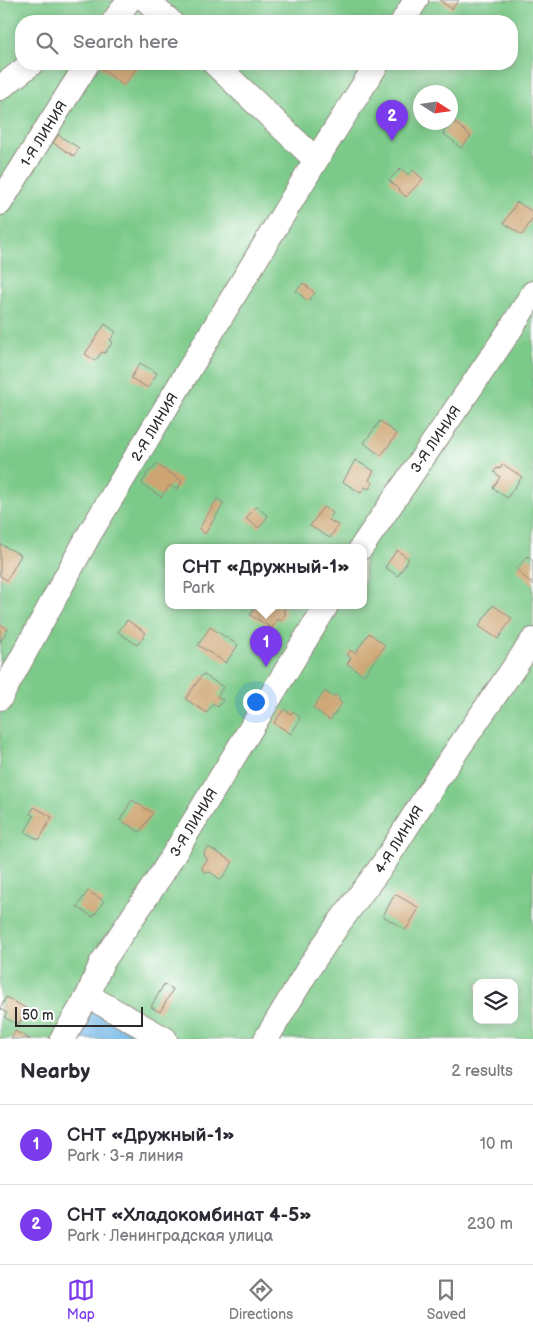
<!DOCTYPE html>
<meta charset="utf-8">
<style>
body{margin:0;font-family:"Balsamiq Sans",sans-serif;background:#f7f7f7;color:#2b2b33}
.controls{position:absolute;right:15px;bottom:15px;display:grid;overflow:hidden;border-radius:10px;box-shadow:0 2px 12px #0003}
.controls button{width:45px;height:45px;display:grid;place-items:center;padding:0;border:0;border-bottom:1px solid #e1e1e2;background:#fff;color:#2b2b33;font:25px sans-serif}
.compass{position:absolute;left:413px;top:85px;width:45px;height:45px;border-radius:50%;background:#fff;box-shadow:0 2px 12px #0003;rotate:102deg}
.scale{position:absolute;left:15px;bottom:12px;width:128px;box-sizing:border-box;padding-left:5px;border:2px solid #2b2b2b;border-top:0;font-size:14px;line-height:18px;white-space:nowrap;color:#2b2b2b;-webkit-text-stroke:4px #fff;paint-order:stroke}
.you{position:absolute;left:255px;top:701px;width:18px;height:18px;margin:-12px;border:4px solid #fff;border-radius:50%;background:#1a73e8;box-shadow:0 0 0 8px #1a73e833}
.badge{display:grid;place-items:center;width:32px;height:32px;border-radius:50%;background:#7c3aed;color:#fff;font-size:16px;font-weight:700}
.pin{position:absolute;translate:-50% -41px;filter:drop-shadow(0 1px 2px #0008)}
.pin::after{content:'';position:absolute;top:26px;width:18px;height:15px;background:inherit;clip-path:polygon(0 0,100% 0,50% 100%)}
.popup{position:absolute;left:165px;top:544px;width:202px;height:65px;box-sizing:border-box;display:grid;place-content:center;border-radius:10px;background:#fff;filter:drop-shadow(0 1px 4px #0005);font-size:16px;white-space:nowrap;color:#7c7c81}
.popup b{font-size:19px;color:#2b2b33}
.popup::after{content:'';position:absolute;left:50%;top:100%;margin-left:-10px;border:10px solid transparent;border-top-color:#fff}
.list{margin:0;padding:0;list-style:none}
h2{display:flex;justify-content:space-between;align-items:center;height:65px;margin:0;padding:0 20px;font-size:21px}
h2 small{font-size:16px;font-weight:400;color:#7c7c81}
.list li{display:grid;grid-template-columns:32px 1fr auto;gap:15px;align-items:center;box-sizing:border-box;height:80px;padding:0 20px;border-top:1px solid #e1e1e2}
.list b{display:block;font-size:19px;white-space:nowrap}
.list p{margin:0;font-size:16px;white-space:nowrap;color:#7c7c81}
.list em{font-size:16px;font-style:normal;color:#7c7c81}
.icon{flex:none;width:28px;height:28px;fill:none;stroke:currentColor;stroke-width:2;stroke-linecap:round;stroke-linejoin:round}
.map{position:relative;flex:none;width:533px;height:1039px;overflow:hidden}
.search{position:absolute;background:#fff;box-shadow:0 2px 12px #0003;left:15px;right:15px;top:15px;height:55px;display:flex;align-items:center;gap:12px;box-sizing:border-box;padding:0 18px;border-radius:20px;color:#7c7c81;font-size:19px}
.sheet{height:225px;background:#fff}
nav{display:flex;justify-content:space-around;align-items:center;box-sizing:border-box;height:70px;border-top:1px solid #e1e1e2;background:#fff;font-size:14px;color:#7c7c81}
nav a{display:grid;justify-items:center;gap:2px}
nav .on{color:#7c3aed}
.map>svg:first-child{display:block}
</style>
<div class="map">
<svg width="533" height="1039" viewBox="0 0 533 1039">
<rect width="100%" height="100%" fill="#fff"/>
<filter id="ink" filterUnits="userSpaceOnUse"><feTurbulence type="fractalNoise" baseFrequency=".02" numOctaves="2"/><feDisplacementMap in="SourceGraphic" scale="10" xChannelSelector="R" yChannelSelector="G"/><feConvolveMatrix kernelMatrix="1 2 1 2 8 2 1 2 1" color-interpolation-filters="sRGB"/></filter>
<filter id="wash" filterUnits="userSpaceOnUse"><feTurbulence type="fractalNoise" baseFrequency=".0096" numOctaves="4" result="noise"/><feDisplacementMap in="SourceGraphic" scale="20" xChannelSelector="R" yChannelSelector="G"/><feGaussianBlur stdDeviation="1.12" result="paint"/><feColorMatrix in="noise" values="0 0 0 0 0 0 0 0 0 0 0 0 0 0 0 0 0 1.4 0 .05"/><feComposite in="paint" operator="in"/></filter>
<g filter="url(#wash)">
<rect width="100%" height="100%" fill="#f7e9d6"/>
<path fill="#7cca89" stroke="#547a5a" fill-rule="evenodd" d="M0 0H533V1039H0ZM21 21H512V64H21ZM420 92H450V122H420ZM168 548H364V606H168ZM477 983H514V1020H477Z"/>
<path fill="#6fb6e6" stroke="#4d7088" d="M91 1010 142 1039H76Z"/>
<g id="blocks">
<g fill="#cea572">
<path d="M439 0H459L452 9Z"/>
<path d="M103 64H141L123 86 100 67Z"/>
<path d="M453 121 471 136 461 148 443 133Z"/>
<path d="M58 135 79 148 74 156 53 143Z"/>
<path d="M401 168 408 175 413 170 423 179 406 197 389 180Z"/>
<path d="M517 202 533 212V218L522 235 504 223Z"/>
<path d="M303 283 315 293 308 301 296 291Z"/>
<path d="M105 324 116 332 110 340 113 342 105 353 102 352 95 361 85 354Z"/>
<path d="M140 363 157 373 148 388 131 378Z"/>
<path d="M380 421 397 434 381 456 364 443Z"/>
<path d="M355 460 374 471 369 480 373 483 369 489 365 487 361 493 343 482Z"/>
<path d="M156 464 182 481 177 490 170 485 161 497 142 484 149 470 151 471Z"/>
<path d="M503 464 522 477 507 498 493 488 500 477 494 472 497 468 499 469Z"/>
<path d="M217 499 224 503 205 534 199 529Z"/>
<path d="M256 506 268 516 259 528 246 519Z"/>
<path d="M323 507 333 513 329 520 338 525 330 538 310 526Z"/>
<path d="M0 544 21 555 7 580 0 576Z"/>
<path d="M397 550 409 559 398 576 385 567Z"/>
<path d="M528 556 533 561V585L516 569Z"/>
<path d="M493 605 512 618 498 639 479 626Z"/>
<path d="M256 606H286L283 611 286 613 281 621 277 619 272 628 250 615Z"/>
<path d="M127 620 146 633 137 645 118 632Z"/>
<path d="M0 624 8 629 0 642Z"/>
<path d="M210 627 238 645 226 663 198 645Z"/>
<path d="M369 633 385 645 364 675 347 664 351 658 348 656V654L350 651H352L355 653Z"/>
<path d="M203 674 223 687 217 697 223 700 218 707 213 703 207 713 187 700 186 698Z"/>
<path d="M325 691 333 697 335 694 340 698 338 700 342 703 330 720 313 708Z"/>
<path d="M284 709 291 714 293 711 300 717 299 719 300 720 291 734 274 723Z"/>
<path d="M132 800 153 813 140 832 120 820Z"/>
<path d="M34 807 52 817 39 840 25 832 34 816 30 814Z"/>
<path d="M207 848H210L233 862 221 880 210 872 206 873 203 871 202 867 208 859 205 857 204 853Z"/>
<path d="M88 891 104 901 93 917 77 907Z"/>
<path d="M395 894 419 908 406 930 383 916Z"/>
<path d="M164 984 173 989 160 1012 151 1007Z"/>
<path d="M6 997 27 1009 18 1025 4 1017 7 1013 0 1009Z"/>
<path d="M15 1031 30 1039H11Z"/>
</g>
</g>
</g>
<g filter="url(#ink)">
<use href="#blocks" fill-opacity="0" stroke="#918a80" stroke-width="1"/>
<g fill="none" stroke-linecap="round" stroke-linejoin="round">
<defs>
<g id="minor">
<path d="M146 0 170 21"/>
<path d="M114 21 129 0"/>
<path d="M403 21 416 0"/>
<path d="M215 64 316 160"/>
<path d="M0 88 31 64"/>
<path id="s1" d="M0 203 87 64"/>
<path id="s2" d="M361 548 510 330 533 293"/>
<path id="s3" d="M0 698 90 533 316 160 377 64"/>
<path d="M88 996 165 1039"/>
<path id="s4" d="M62 1039 88 996 101 964 163 872 326 606"/>
<path id="s5" d="M266 1039 312 963 339 923 384 863 437 779 533 640"/>
</g>
</defs>
<use href="#minor" stroke="#918a80" stroke-width="26"/>
<use href="#minor" stroke="#fff" stroke-width="24"/>
</g>
</g>
<g text-anchor="middle" stroke-width="4" stroke-linejoin="round" paint-order="stroke">
<g font-size="14" fill="#2b2b2b" stroke="#fff">
<text dy="5" stroke="none"><textPath href="#s1" startOffset="82">1-Я ЛИНИЯ</textPath></text>
<text dy="5" stroke="none"><textPath href="#s3" startOffset="312">2-Я ЛИНИЯ</textPath></text>
<text dy="5" stroke="none"><textPath href="#s2" startOffset="132">3-Я ЛИНИЯ</textPath></text>
<text dy="5" stroke="none"><textPath href="#s4" startOffset="254">3-Я ЛИНИЯ</textPath></text>
<text dy="5" stroke="none"><textPath href="#s5" startOffset="240">4-Я ЛИНИЯ</textPath></text>
</g>
</g>
</svg>
<div class="controls">
<button><svg class="icon" aria-label="layers" viewBox="0 0 24 24"><path d="M12 4l9 5-9 5-9-5zM3 14l9 5 9-5"/></svg></button>
</div>
<svg class="compass" viewBox="-18 -18 36 36"><path d="M0-13l5 13h-10z" fill="#e53935"/><path d="M0 13l5-13h-10z" fill="#7c7c81"/></svg>
<div class="scale">50 m</div>
<div class="you"></div>
<div class="pin badge" style="left:266px;top:667px">1</div>
<div class="popup"><b>СНТ «Дружный-1»</b>Park</div>
<div class="pin badge" style="left:392px;top:141px">2</div>
<div class="search"><svg class="icon" aria-label="search" viewBox="0 0 24 24"><circle cx="10" cy="10" r="6"/><path d="M15 15l6 6"/></svg>Search here</div>
</div>
<section class="sheet">
<h2>Nearby<small>2 results</small></h2>
<ul class="list">
<li><span class="badge">1</span><div><b>СНТ «Дружный-1»</b><p>Park · 3-я линия</p></div><em>10 m</em></li>
<li><span class="badge">2</span><div><b>СНТ «Хладокомбинат 4-5»</b><p>Park · Ленинградская улица</p></div><em>230 m</em></li>
</ul>
</section>
<nav>
<a class="on"><svg class="icon" aria-label="map" viewBox="0 0 24 24"><path d="M3 6l6-2 6 2 6-2v14l-6 2-6-2-6 2zM9 4v14M15 6v14"/></svg>Map</a>
<a><svg class="icon" aria-label="directions" viewBox="0 0 24 24"><path d="M12 3l9 9-9 9-9-9zM9 14v-3h6M13 9l2 2-2 2"/></svg>Directions</a>
<a><svg class="icon" aria-label="saved" viewBox="0 0 24 24"><path d="M7 4h10v16l-5-4-5 4z"/></svg>Saved</a>
</nav>
